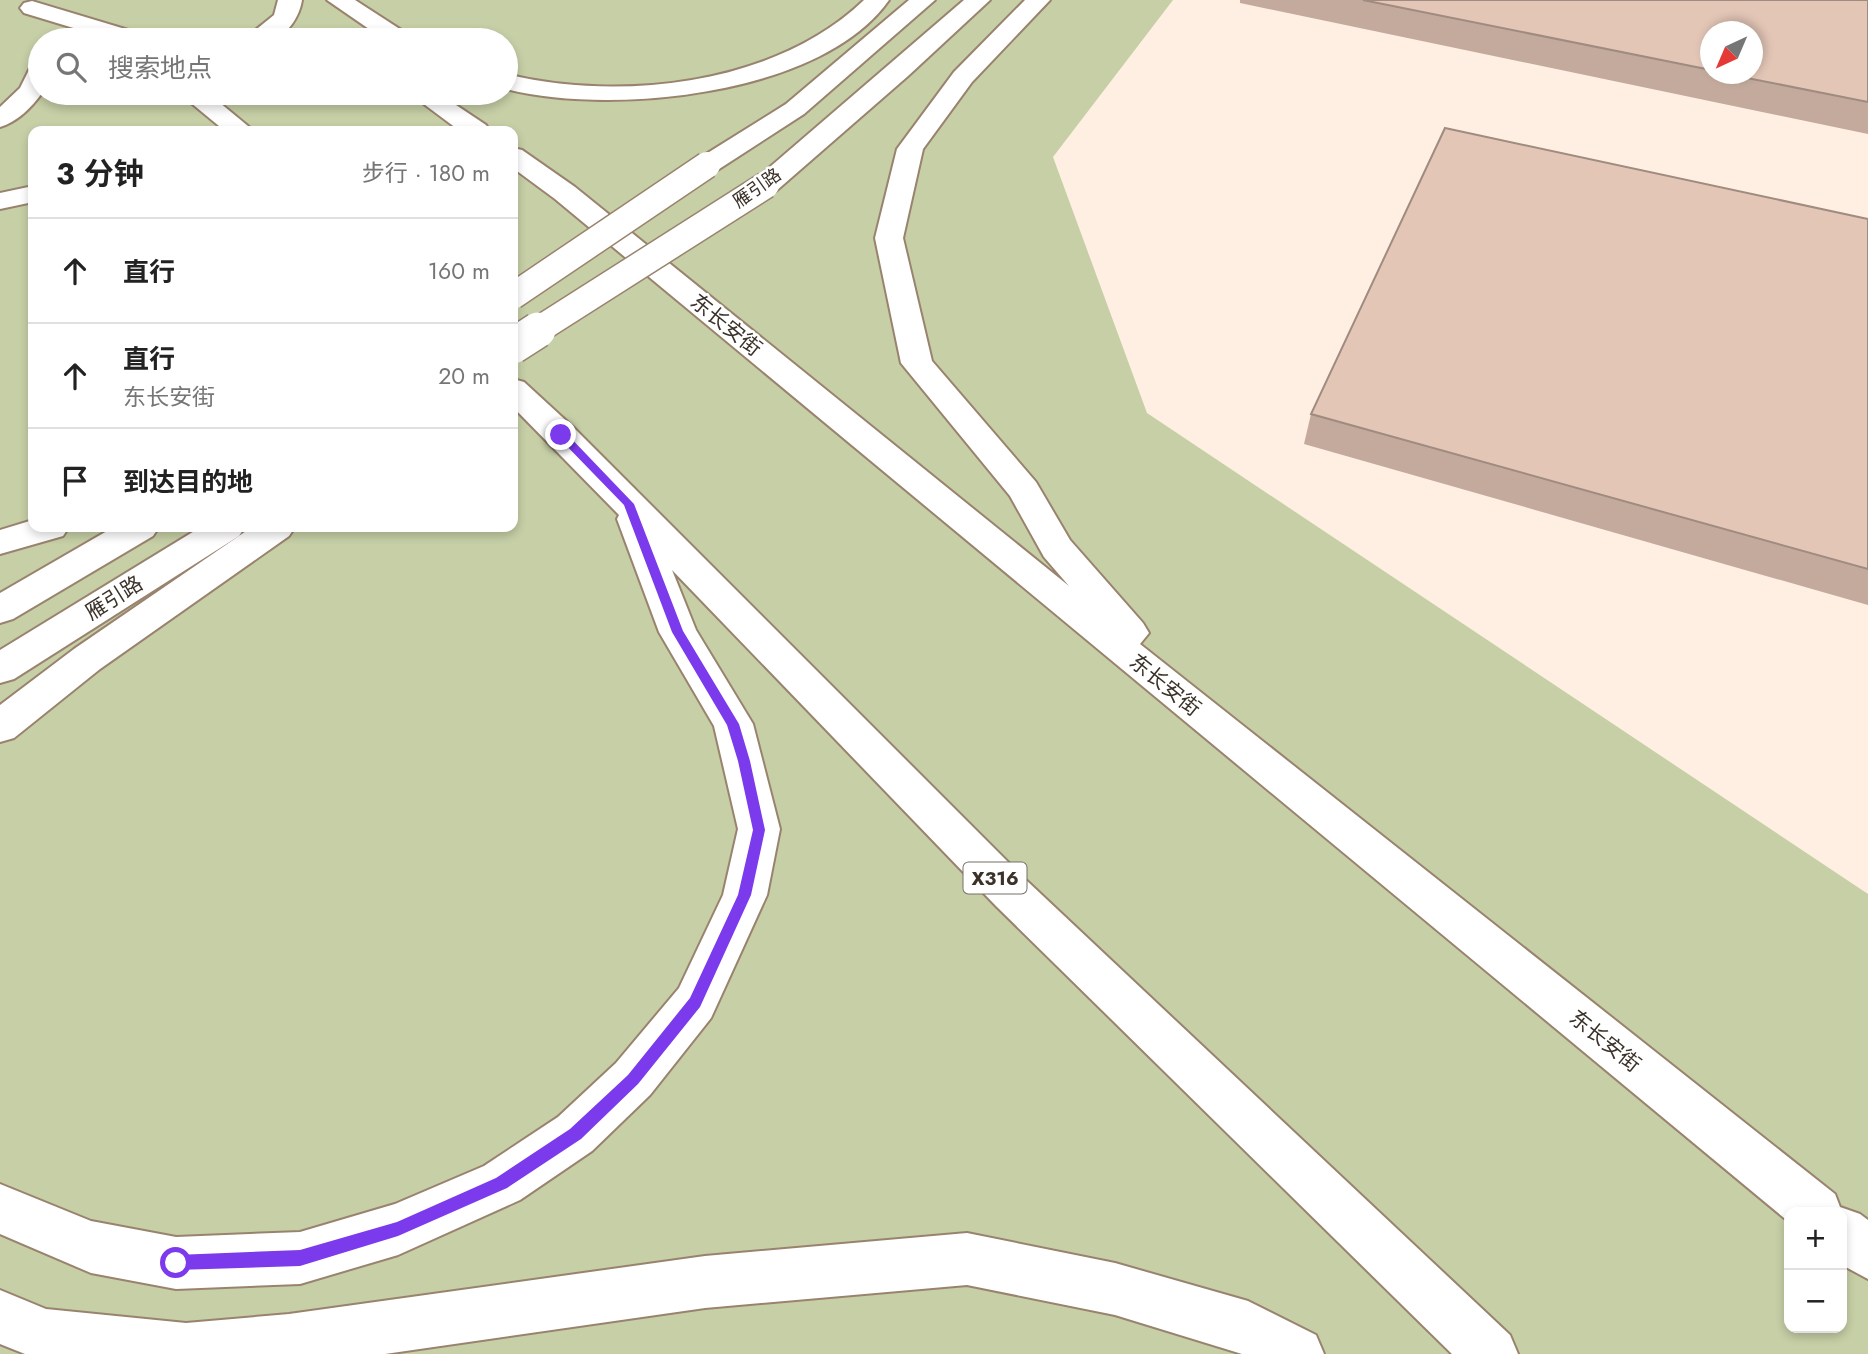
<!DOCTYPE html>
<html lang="zh">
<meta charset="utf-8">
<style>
body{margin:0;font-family:Jost,"Noto Sans SC",sans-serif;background:#f6f6f6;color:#222}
.controls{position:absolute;right:21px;bottom:21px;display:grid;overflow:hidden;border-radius:14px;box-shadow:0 4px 10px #0003}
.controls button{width:63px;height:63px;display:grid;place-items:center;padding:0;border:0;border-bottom:2px solid #e0e0e0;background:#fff;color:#222;font:35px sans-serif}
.compass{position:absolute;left:1700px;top:21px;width:63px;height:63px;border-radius:50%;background:#fff;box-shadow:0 4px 10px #0003;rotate:224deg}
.stop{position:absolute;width:21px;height:21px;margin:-16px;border:5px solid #7c3aed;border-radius:50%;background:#fff}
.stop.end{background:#7c3aed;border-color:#fff;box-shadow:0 2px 7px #0008}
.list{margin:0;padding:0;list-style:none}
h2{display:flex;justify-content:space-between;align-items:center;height:91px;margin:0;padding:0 28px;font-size:30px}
h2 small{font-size:23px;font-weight:400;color:#767676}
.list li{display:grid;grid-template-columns:46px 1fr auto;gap:21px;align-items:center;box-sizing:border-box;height:105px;padding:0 28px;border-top:2px solid #e0e0e0}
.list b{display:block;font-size:26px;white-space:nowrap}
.list p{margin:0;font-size:23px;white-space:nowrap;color:#767676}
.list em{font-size:23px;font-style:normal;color:#767676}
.icon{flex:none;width:38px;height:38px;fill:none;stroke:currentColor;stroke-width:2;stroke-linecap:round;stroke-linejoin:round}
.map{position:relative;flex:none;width:1868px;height:1354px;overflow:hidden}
.search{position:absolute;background:#fff;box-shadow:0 4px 10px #0003;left:28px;top:28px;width:490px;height:77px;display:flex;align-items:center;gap:18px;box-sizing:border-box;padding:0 24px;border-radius:38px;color:#767676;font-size:26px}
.panel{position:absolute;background:#fff;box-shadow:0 4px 10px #0003;left:28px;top:126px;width:490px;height:406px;border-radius:14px}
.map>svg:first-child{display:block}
</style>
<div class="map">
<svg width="1868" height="1354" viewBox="0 0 1868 1354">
<rect width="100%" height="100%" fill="#feefe2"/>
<path fill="#c6cfa6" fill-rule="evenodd" d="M0 0H1173L1053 157 1147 413 1868 894V1354H0ZM40 40H506V93H40ZM33 131H513V527H33ZM1789 1212H1842V1328H1789Z"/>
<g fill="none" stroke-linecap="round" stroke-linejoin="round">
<defs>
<g id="primary">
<path d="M278 0H302C300 15 288 35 272 40 264 43 252 40 243 40L274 15Z"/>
<path d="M327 0H355L409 35 413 40H385Z"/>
<path d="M864 0H889C822 96 610 116 506 89V74C621 102 776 85 864 0Z"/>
<path d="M909 0H935L804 114 716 171 707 173 698 171 694 165 698 159 786 104Z"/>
<path d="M964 0H990L908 76 776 191 766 193 756 191 752 185 756 179Z"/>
<path d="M1025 0H1050L972 82 923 149 903 238 932 361 1036 482 1070 540 1143 623 1149 633 1140 644 1835 1194 1840 1207 1860 1214 1868 1220V1279L1842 1265V1212H1789V1222L555 199 513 168V148L522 150 575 187 1069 586 1044 557 1010 496 901 363 875 238 897 149 954 72Z"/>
<path d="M32 1 145 35 149 40H113L24 13 20 8 24 3Z"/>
<path d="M40 64 42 93C32 107 17 122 0 127V107L20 88 31 66Z"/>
<path d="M179 93H208L254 131H225Z"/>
<path d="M409 93H438L486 125 490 131H460Z"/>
<path d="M33 186V202L0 209V193Z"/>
<path d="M513 379 524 382 573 427 1026 880 1510 1335 1518 1354H1452L996 906 672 570 696 630 753 724 780 829 767 895 711 1018 650 1095 592 1151 520 1200 398 1255 300 1284 176 1289 91 1273 0 1234V1184L91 1221 176 1237 300 1232 395 1204 484 1166 558 1117 616 1063 679 988 723 895 738 829 714 726 659 632 617 519 619 515 513 407Z"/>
<path d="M33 520V527H69L63 536 0 554V530Z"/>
<path d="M114 527H159L153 536 13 619 0 623V593Z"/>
<path d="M201 527H245L239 536 14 679 0 683V650Z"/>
<path d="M252 527H295L289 536 100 669 14 738 0 742V705L74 649Z"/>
<path d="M967 1233 1115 1263 1248 1301 1316 1335 1324 1354H1242L1115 1315 967 1285 705 1308 385 1354H25L0 1344V1290L46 1309 186 1323 289 1314 705 1256Z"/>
</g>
</defs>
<use href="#primary" stroke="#99836e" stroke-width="4"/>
<use href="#primary" fill="#fff" fill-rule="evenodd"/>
<defs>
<g id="primary-bridge-far1">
<path d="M513 296 707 165"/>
<path d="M535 332 766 185"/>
</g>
<path id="primary-bridge" d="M513 346 538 330"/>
</defs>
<use href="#primary-bridge-far1" stroke="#99836e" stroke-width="29" stroke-linecap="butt"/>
<use href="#primary-bridge" stroke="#99836e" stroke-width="38" stroke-linecap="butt"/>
<use href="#primary-bridge-far1" stroke="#fff" stroke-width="26"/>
<use href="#primary-bridge" stroke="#fff" stroke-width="35"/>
</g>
<g fill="#c3aa9d" fill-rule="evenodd">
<path d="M1240 0H1868V134L1240 3ZM1711 32 1753 74H1711Z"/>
<path d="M1868 219V605L1304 444 1311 414Z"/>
</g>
<g fill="#e3c6b6" stroke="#9f8b7f" stroke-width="2">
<path d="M1363 0H1868V102L1727 74H1753V32H1711V70Z"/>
<path d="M1445 128 1868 219V569L1311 414Z"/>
</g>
<path fill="#7c3aed" d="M558 432H565L634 504 683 631 739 724 750 761 765 830 751 895 700 1007 638 1084 581 1139 507 1188 398 1236 300 1266 176 1270 171 1268 169 1263 171 1257 176 1255 300 1250 397 1222 496 1178 570 1129 628 1075 690 998 738 895 753 830 738 761 727 725 672 632 624 505 558 437Z"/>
<g text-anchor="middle" stroke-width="5" stroke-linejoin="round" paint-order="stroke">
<g font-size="18" fill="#3b3229" stroke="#fff">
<text transform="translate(757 188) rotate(-35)" y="6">雁引路</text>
</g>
<rect fill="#fff" stroke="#767069" stroke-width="2" x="963.5" y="862.5" width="63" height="31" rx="5"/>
<g font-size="19" font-weight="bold" fill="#3b3229">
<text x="995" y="885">X316</text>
</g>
<g font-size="21" fill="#3b3229" stroke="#fff">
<text transform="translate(726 325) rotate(39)" y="7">东长安街</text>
<text transform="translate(114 598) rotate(-32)" y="7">雁引路</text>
<text transform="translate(1165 685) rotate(39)" y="7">东长安街</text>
<text transform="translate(1605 1041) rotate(39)" y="7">东长安街</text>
</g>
</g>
</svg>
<div class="controls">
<button>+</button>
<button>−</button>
</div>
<svg class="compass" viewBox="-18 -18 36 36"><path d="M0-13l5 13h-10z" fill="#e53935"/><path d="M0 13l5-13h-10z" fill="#767676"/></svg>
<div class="stop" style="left:176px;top:1263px"></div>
<div class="stop end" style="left:561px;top:435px"></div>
<div class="search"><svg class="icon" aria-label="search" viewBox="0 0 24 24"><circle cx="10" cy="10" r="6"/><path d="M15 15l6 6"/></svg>搜索地点</div>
<section class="panel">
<h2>3 分钟<small>步行 · 180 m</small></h2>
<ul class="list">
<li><svg class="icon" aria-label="ahead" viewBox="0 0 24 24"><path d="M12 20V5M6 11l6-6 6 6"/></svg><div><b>直行</b></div><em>160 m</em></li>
<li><svg class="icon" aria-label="ahead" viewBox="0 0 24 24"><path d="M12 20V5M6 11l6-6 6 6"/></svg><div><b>直行</b><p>东长安街</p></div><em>20 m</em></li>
<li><svg class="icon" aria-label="arrive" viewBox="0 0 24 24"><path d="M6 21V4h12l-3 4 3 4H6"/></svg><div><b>到达目的地</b></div></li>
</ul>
</section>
</div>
